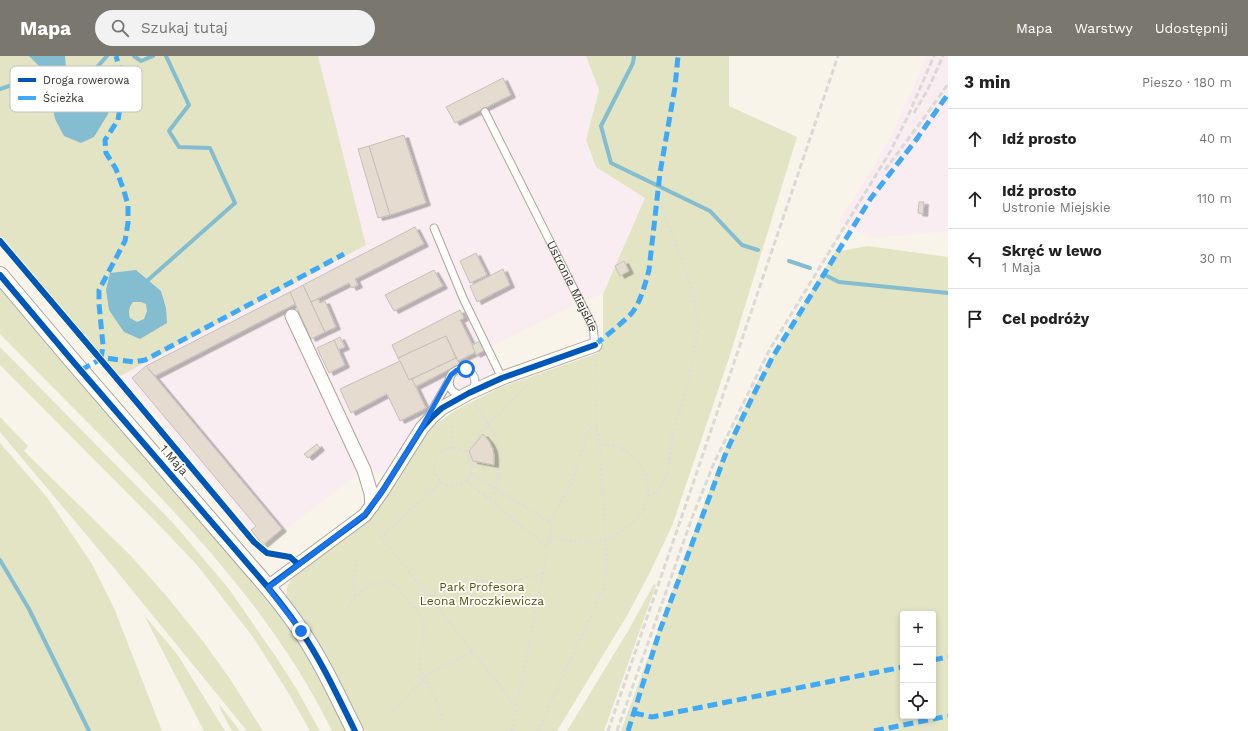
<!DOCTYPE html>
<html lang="pl">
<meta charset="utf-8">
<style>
body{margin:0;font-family:"Work Sans",sans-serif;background:#f2f2f2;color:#222}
.controls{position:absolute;right:12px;bottom:12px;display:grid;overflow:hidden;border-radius:4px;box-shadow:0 2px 6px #0003}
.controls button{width:36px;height:36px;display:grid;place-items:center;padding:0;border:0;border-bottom:1px solid #e0e0e0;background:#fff;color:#222;font:20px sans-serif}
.stop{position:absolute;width:12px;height:12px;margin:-9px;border:3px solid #1a73e8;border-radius:50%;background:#fff}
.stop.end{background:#1a73e8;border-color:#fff;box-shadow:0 1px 4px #0008}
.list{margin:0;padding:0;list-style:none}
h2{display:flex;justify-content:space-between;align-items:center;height:52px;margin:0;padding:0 16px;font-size:17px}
h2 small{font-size:13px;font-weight:400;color:#767676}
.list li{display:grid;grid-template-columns:26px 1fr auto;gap:12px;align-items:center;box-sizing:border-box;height:60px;padding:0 16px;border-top:1px solid #e0e0e0}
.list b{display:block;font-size:15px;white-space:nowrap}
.list p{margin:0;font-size:13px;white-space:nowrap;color:#767676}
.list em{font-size:13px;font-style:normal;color:#767676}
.icon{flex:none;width:22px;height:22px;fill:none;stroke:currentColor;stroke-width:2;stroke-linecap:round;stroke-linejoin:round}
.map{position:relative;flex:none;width:948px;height:675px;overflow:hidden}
header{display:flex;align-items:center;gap:24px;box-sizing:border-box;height:56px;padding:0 20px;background:#7a776e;color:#fff}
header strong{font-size:19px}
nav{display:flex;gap:22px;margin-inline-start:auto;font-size:14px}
.search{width:280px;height:36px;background:#f2f2f2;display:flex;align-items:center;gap:10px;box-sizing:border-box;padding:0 14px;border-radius:22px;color:#767676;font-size:15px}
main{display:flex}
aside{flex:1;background:#fff}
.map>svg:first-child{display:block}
</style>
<header>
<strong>Mapa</strong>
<div class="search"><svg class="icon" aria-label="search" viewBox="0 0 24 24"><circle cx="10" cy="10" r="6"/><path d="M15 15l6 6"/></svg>Szukaj tutaj</div>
<nav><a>Mapa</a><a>Warstwy</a><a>Udostępnij</a></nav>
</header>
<main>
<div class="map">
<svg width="948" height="675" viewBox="0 0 948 675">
<defs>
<filter id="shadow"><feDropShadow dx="4.5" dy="2.5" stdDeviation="0" flood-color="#0004"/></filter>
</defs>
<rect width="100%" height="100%" fill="#f8f4ea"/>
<g fill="#f9edf2">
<path d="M318 0H586L599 34 586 84 596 111 645 142 603 238 581 246 485 294 497 320 432 351 419 361 390 412 383 417H374L369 410 284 475 263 489 239 460 241 457 122 319 365 189Z"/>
<path d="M927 0H948V175L876 182 852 174 839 166 891 81Z"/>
</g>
<g fill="#e2e4c4" fill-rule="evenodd">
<path d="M0 0H318L366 189 122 319 114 322 0 189Z"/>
<path d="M586 0H729V50L797 81 729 302 672 470 650 516 628 558 557 675H365L339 623 307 570 287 543C285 533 288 527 295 520L371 462 423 382 435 369 456 354 499 332 598 297 603 286V238L645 142 596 111 586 84 599 34Z"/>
<path d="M868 190 948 201V675H621L722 400 757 326 835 196ZM903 558H933V660H903Z"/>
<path d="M0 227 248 517 295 578 325 629 348 675H332C280 568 199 480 117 396 78 357 39 317 0 278Z"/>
<path d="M0 291 174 468 229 533 276 601 296 632 320 675H310L289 638 253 581 197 509 157 467 0 309Z"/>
<path d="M0 361 28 390 24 395 131 500 169 543 205 588 230 623 263 675H247L110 507 0 376Z"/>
<path d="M0 387 46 440 92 508 114 552 162 675H0Z"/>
<path d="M654 528 656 529 604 675H567L628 575Z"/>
<path d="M144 559 177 598 225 675H204Z"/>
<path d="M219 648 240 675H232L221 655Z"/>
</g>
<g fill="#83bdcf" fill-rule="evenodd">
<path d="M29 0H65L66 12 72 21H88L106 31 113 42 108 58 94 81 81 87 64 80 55 63 46 17Z"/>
<path d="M136 214 161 235 166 252 167 267 140 283 124 276 109 254 106 234 110 217ZM133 246H141L146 248 147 255 144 263 137 266 130 262C128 256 129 251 133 246Z"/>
</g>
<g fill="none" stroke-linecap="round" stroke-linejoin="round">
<g stroke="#83bdcf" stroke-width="4">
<path d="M134 0 141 5 153 0"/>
<path d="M634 0 633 7 601 70 611 107 710 155 742 189 758 194"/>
<path d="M88 21 107 0"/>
<path d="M0 33 46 17"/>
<path d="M789 205 810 212"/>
<path d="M827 220 839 226 948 237"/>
<path d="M148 224 235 147 210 92 179 91 169 75 189 49 166 0"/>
<path d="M0 504 29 553 89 675"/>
</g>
</g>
<g fill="#e5dbcf" stroke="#c5c0b8" filter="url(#shadow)">
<path d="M503 22 511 39 455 67 446 51Z"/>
<path d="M404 79 426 147 390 159 369 90Z"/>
<path d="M369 90 390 159 378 162 358 93Z"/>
<path d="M919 146H924L923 158 918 157Z"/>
<path d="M415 171 424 188 355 223 358 229 352 232 349 227 311 246 303 229Z"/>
<path d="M476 197 487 219 470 227 460 205Z"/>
<path d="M624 205 629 215 620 220 615 210Z"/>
<path d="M503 213 510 229 477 246 470 230Z"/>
<path d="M434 214 443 230 394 255 385 239Z"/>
<path d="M303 229 325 276 311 283 290 236Z"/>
<path d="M290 236 295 248 155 320 146 310Z"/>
<path d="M318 243 320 247 325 245 336 271 325 276 311 246Z"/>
<path d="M460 254 464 262 460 264 476 296 458 305 446 280 398 302 392 289Z"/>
<path d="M446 280 456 302 409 324 398 302Z"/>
<path d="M340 281 345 291 338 294 334 284Z"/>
<path d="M334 284 345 309 329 317 317 292Z"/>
<path d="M480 285 485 294 476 299 472 289Z"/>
<path d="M456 302 460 308 415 331 412 323Z"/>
<path d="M400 305 409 324 412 323 426 352 400 365 387 338 351 357 340 333Z"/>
<path d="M146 310 282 473 263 489 251 474 256 470 132 322Z"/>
<path d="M483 378 489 385 493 393 494 401V409L473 405 469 395Z"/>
<path d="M317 388 320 392 308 402 304 398Z"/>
</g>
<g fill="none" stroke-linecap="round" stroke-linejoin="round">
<defs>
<g id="service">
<path id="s1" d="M485 56 593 271 595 289"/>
<path d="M434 172 463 242 502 322"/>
<circle cx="462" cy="326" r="13"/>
<path d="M430 358 450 323"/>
</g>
<g id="minor">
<path d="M292 260 364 414 371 437 372 450"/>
<path d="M268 531 365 459 383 434 422 372 432 361 442 352 469 337 502 322 595 289"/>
</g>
<path id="tertiary" d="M0 219 70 302 253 514C270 533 286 553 301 575 322 606 338 641 355 675"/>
</defs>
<use href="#service" stroke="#aaa79f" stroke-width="9"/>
<use href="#minor" stroke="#aaa79f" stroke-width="15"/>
<use href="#tertiary" stroke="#aaa79f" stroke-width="18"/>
<g stroke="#deddda" stroke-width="2.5" stroke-dasharray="2 3" stroke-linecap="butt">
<path d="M477 347C496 388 512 398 490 443"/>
<path d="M452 360V392"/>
<circle cx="453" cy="411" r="19"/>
<path d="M466 396 488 369 530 326"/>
<path d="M473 409 500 414"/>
<path d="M471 418 552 467"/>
<path d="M467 425 548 492"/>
<path d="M441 426 381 481 517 651"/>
<path d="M648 439 655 437 660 433 668 413 673 377 688 328 698 273 696 255 693 235 658 141"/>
<path d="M550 479C565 484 579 488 595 486 617 484 643 462 648 440 651 421 637 400 621 392 614 389 607 389 600 389"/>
<path d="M356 540C349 524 358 515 357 499"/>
<path d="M348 550C359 538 376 517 393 528 399 532 403 539 408 544 415 553 423 561 424 573 425 587 416 598 420 612 424 626 434 638 439 651 442 659 443 667 443 675"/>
<path d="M415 553C426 543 438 531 453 527 469 522 488 527 505 526 518 526 531 521 543 517"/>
<path d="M391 657 424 622 431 617 472 596"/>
<path d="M512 675 543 517 554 457 571 428 587 379 591 372 596 370"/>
<path d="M538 675 599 542 604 529 607 515 600 389 595 361V302"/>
</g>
<use href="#service" stroke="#fefdfc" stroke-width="7"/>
<use href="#minor" stroke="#fefdfc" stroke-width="13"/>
<use href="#tertiary" stroke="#fefdfc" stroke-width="16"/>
<g stroke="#dad9d6" stroke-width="3" stroke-dasharray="6 3" stroke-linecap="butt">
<path d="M914 57 928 33 943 0"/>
<path d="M885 114 924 62 948 28"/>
<path d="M608 675 685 451 838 0"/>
<path d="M617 675 692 462 714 407 770 293 890 96 908 60 934 0"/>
</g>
<g stroke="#3fa9f5" stroke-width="5" stroke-dasharray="10 5" stroke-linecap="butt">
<path d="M595 289C607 279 620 269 631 258 641 246 645 228 649 214L660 117 675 31 678 0"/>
<path d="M101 303 103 289 99 248V234L125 185 128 167V149L124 135 116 113 106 97 105 84 118 64 124 26 116 0"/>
<path d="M81 314 101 303 106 302 134 306 145 304 344 198"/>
<path d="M933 604 948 601"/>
<path d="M634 657 652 661 903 611"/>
<path d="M628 675 660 574 727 394 751 344 772 302 871 142 916 84 948 38"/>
<path d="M874 675 948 660"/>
</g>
<defs>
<g id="cycleway">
<path d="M0 185 113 318 254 486 267 497 290 501 298 508"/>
<path d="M0 219 70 302 253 514C270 533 286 553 301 575 322 606 338 641 355 675"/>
<path d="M268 531 365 459 383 434 422 372 432 361 442 352 469 337 502 322 595 289"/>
</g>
</defs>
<use href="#cycleway" stroke="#fff" stroke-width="8"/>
<use href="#cycleway" stroke="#0057b8" stroke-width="6"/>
</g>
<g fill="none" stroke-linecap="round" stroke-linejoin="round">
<path stroke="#1a73e8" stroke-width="5" d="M301 575 268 532 365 458 383 434 418 378 451 319 457 314 466 313"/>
</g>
<g text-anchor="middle" stroke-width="3.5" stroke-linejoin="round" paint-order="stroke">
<g font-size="12" fill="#36342c" stroke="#fff">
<text dy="4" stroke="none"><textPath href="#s1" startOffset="195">Ustronie Miejskie</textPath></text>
<text transform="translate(174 404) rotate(49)" y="4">1 Maja</text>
</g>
<g font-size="12" fill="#505400" stroke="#fff">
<text x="482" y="535">Park Profesora<tspan x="482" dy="14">Leona Mroczkiewicza</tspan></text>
</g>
</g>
<rect x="10" y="10" width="132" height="46" rx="6" fill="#fff" stroke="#c3c2c0" stroke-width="1"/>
<rect x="18" y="22" width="18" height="4" fill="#0057b8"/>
<rect x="18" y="40" width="18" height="4" fill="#3fa9f5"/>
<g font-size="11" fill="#36342c">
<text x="43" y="28">Droga rowerowa</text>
<text x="43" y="46">Ścieżka</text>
</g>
</svg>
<div class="controls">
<button>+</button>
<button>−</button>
<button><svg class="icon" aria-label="locate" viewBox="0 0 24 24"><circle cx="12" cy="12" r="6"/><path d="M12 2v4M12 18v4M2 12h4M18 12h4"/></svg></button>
</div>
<div class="stop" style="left:466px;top:313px"></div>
<div class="stop end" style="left:301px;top:575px"></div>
</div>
<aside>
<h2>3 min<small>Pieszo · 180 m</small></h2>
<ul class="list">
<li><svg class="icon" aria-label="ahead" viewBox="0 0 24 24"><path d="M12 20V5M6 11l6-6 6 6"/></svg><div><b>Idź prosto</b></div><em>40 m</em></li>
<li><svg class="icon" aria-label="ahead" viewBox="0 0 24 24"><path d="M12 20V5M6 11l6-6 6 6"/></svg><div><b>Idź prosto</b><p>Ustronie Miejskie</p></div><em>110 m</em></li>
<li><svg class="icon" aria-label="left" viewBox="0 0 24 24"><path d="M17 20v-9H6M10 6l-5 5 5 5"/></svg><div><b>Skręć w lewo</b><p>1 Maja</p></div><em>30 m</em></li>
<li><svg class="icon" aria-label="arrive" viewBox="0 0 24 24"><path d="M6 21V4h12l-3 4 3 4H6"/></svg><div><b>Cel podróży</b></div></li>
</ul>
</aside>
</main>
